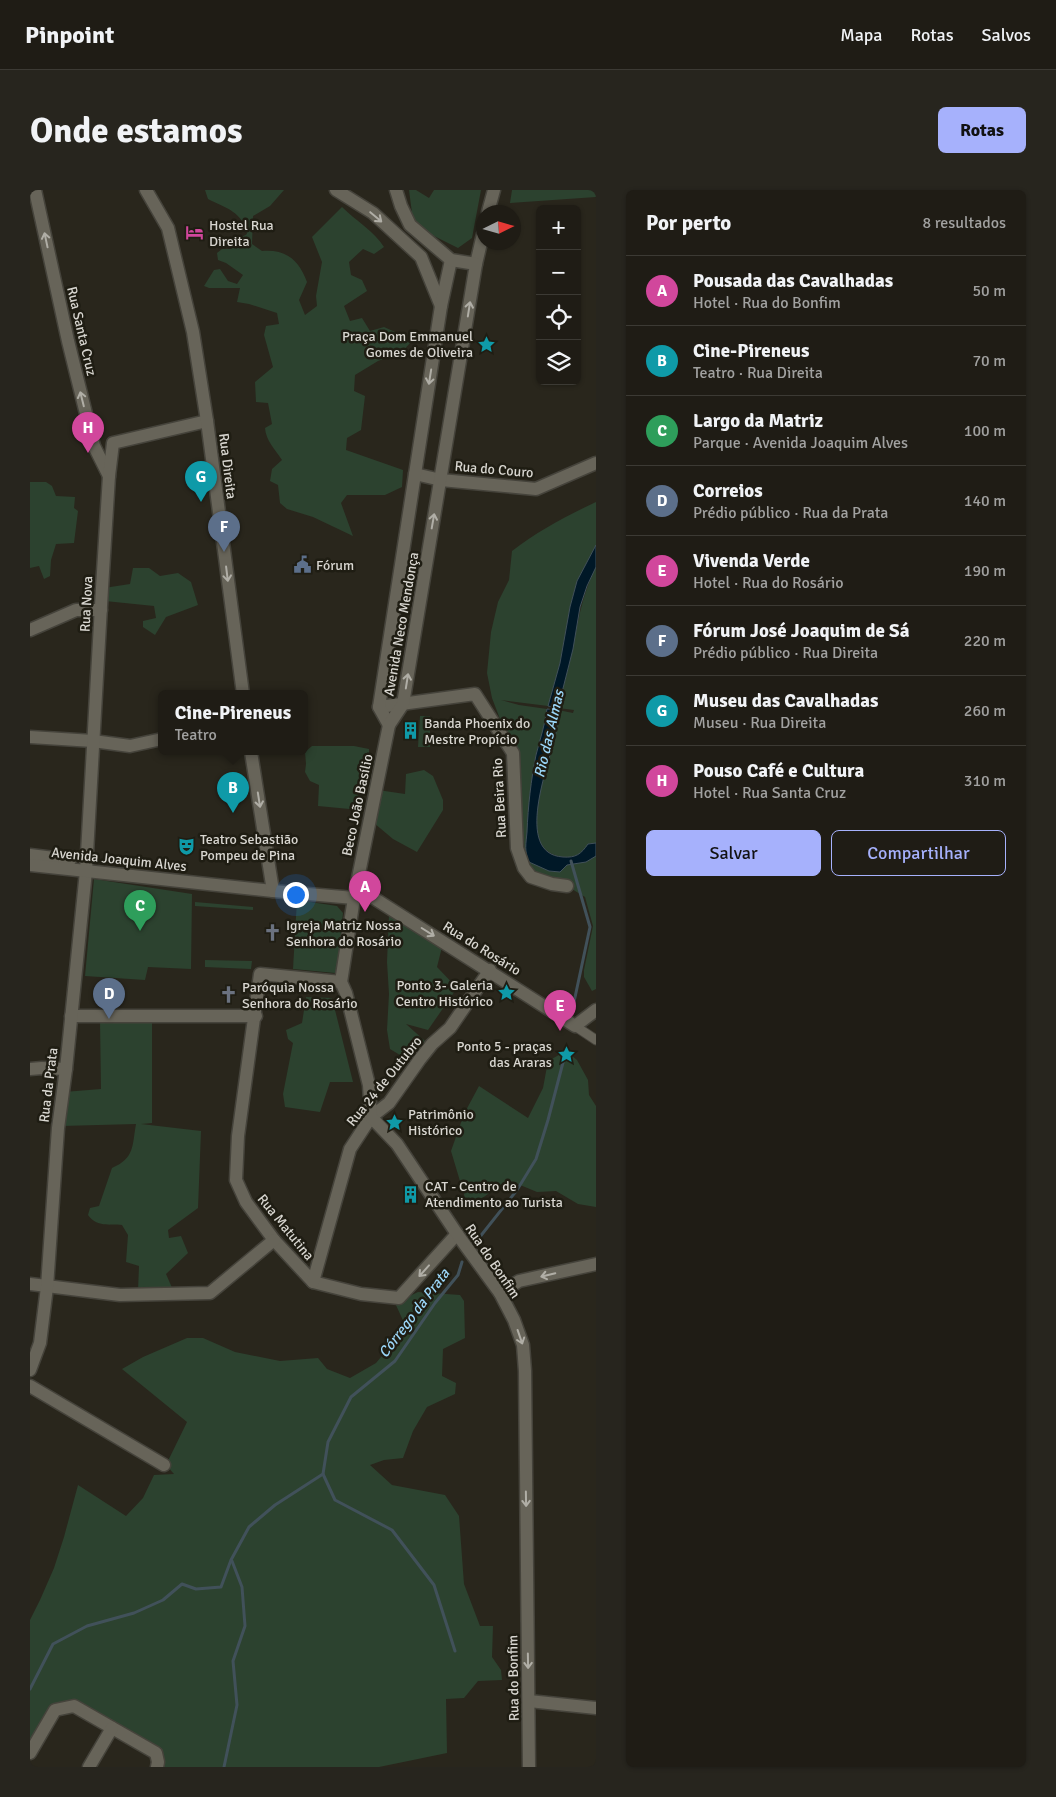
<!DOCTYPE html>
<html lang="pt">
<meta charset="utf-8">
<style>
body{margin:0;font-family:Signika,sans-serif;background:#27251e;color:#f1f3f6}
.controls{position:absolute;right:15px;top:15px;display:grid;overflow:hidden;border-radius:8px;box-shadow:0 1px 4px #0004}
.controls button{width:45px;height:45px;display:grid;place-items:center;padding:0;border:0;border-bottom:1px solid #3c3a34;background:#1f1c15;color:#f1f3f6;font:25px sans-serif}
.compass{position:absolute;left:446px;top:15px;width:45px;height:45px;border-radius:50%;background:#1f1c15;box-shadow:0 1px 4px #0004;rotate:85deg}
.you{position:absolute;left:265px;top:704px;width:18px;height:18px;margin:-12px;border:4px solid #fff;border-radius:50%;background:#1a73e8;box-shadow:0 0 0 8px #1a73e833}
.badge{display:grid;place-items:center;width:32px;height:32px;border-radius:50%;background:#a6b1fc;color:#fff;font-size:16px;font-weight:700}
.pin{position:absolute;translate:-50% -41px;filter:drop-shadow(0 1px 2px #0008)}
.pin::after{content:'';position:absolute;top:26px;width:18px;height:15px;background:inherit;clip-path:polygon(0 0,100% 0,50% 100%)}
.popup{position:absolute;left:128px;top:500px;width:150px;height:65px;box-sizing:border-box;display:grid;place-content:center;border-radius:8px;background:#1f1c15;filter:drop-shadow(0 1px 4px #0005);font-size:16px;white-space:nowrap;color:#a1a1a0}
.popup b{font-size:19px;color:#f1f3f6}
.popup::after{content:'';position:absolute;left:50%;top:100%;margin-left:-10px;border:10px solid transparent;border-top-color:#1f1c15}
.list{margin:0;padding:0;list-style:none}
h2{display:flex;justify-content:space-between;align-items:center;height:65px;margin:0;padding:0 20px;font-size:21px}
h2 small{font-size:16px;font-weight:400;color:#a1a1a0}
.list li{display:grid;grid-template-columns:32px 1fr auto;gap:15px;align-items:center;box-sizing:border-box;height:70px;padding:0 20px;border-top:1px solid #3c3a34}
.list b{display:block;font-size:19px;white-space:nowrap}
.list p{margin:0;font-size:16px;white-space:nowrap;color:#a1a1a0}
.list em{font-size:16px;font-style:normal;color:#a1a1a0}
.actions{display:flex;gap:10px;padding:15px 20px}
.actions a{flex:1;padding:11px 0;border:1px solid #a6b1fc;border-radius:8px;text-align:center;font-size:18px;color:#a6b1fc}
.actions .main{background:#a6b1fc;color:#111}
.icon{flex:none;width:28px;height:28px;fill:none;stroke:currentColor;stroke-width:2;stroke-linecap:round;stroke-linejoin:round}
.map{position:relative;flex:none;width:566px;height:1577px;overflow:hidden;border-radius:8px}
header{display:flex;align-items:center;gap:30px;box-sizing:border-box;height:70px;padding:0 25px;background:#1f1c15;border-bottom:1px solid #3c3a34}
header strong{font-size:24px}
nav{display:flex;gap:28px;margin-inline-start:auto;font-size:18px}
.intro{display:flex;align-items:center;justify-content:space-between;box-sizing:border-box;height:120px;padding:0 30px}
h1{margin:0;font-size:35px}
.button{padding:12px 22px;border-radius:8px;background:#a6b1fc;color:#111;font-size:18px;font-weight:700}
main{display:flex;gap:30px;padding:0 30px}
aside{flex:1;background:#1f1c15;border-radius:8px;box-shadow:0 1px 4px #0004}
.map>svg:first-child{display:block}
</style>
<header>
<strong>Pinpoint</strong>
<nav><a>Mapa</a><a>Rotas</a><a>Salvos</a></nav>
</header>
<div class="intro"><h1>Onde estamos</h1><a class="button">Rotas</a></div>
<main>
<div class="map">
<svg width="566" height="1577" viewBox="0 0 566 1577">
<rect width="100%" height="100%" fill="#29261c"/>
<g fill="#2c422f">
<path d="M175 0H254L240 16 223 26 222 54 232 61C256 59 269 70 277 92L269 110 275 125 287 116 286 106 292 72 282 47 312 17C326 31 344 41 354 57L344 64 333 59 319 72 321 85 332 90 337 101 314 116 320 131 332 128 340 141 354 137 365 142 368 148 380 153 372 162 348 171 325 185 324 201 335 206 331 240 317 248 316 260 373 280 372 297 355 305H317L311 313 323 346 283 327 257 319 250 313 248 295 240 291 242 279 252 270C245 259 236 251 235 238L242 234 238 213 226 212 225 192 243 177 234 145 236 136 249 134 247 123 219 114 207 112 210 98H179L174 96 184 80 190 79 198 91 207 94 213 85 196 73 188 70 187 63 192 59H201L207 50 217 44C213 22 196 18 178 9Z"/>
<path d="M379 0H386L399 8 404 0H451L442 48 428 58 388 38 382 23Z"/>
<path d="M482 0H566V7L480 13Z"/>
<path d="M0 292H16L22 296 26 306 45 307 44 318 48 321 44 353 26 354 21 370 20 386 14 389 9 376 0 378Z"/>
<path d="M566 312V355L547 391 540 417 530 473 518 516 471 510 489 515 517 519C515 535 510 549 506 564 501 590 498 616 497 642 496 652 495 663 499 672L519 681 530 682 537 675 553 672 566 666V799L562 801 554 787V780L563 736 555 707 537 696 494 678 483 563 462 508 457 483 461 442 468 412 479 390 482 361C508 341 536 326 566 312Z"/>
<path d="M566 377V653H560C554 660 549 667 539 667 480 668 518 577 525 547 527 538 528 529 528 520L543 523 544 520 528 518C532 498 539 478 543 458 549 427 552 406 566 377Z"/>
<path d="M103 378H119L130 386 148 383 161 392 168 415 136 427 125 445 113 437V431L126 428 124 416 75 411 74 398 100 394Z"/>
<path d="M390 526H400V557H388Z"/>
<path d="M282 556H324L339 559V569L332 581 330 620 288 616 289 595 280 591 275 582 276 574 275 562Z"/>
<path d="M394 580 403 586 413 610V620L387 662 363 649 344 633 348 600 375 604 376 584Z"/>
<path d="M64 689 162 704 161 779 118 777 115 790 55 786Z"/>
<path d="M267 710 307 716 313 723 307 780 305 783 263 779Z"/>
<path d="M165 712 223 717V720L165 716Z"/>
<path d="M359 725 412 757 407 777 427 798 398 840 376 834 395 851 357 893 370 865 360 859 357 840 359 804 357 772Z"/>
<path d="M175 770 222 771 221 779 175 777Z"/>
<path d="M276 807 302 808 323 892H300L290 922 255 917 253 904 263 853 258 849 256 840 272 833Z"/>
<path d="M122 829V933L111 934 171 941 168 1018 138 1040 139 1048 151 1046 158 1063 136 1084 143 1100 108 1101 109 1076 96 1072 98 1045 92 1035C80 1034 66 1037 58 1025L60 1018 69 1016 82 978C105 968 102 956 106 934L31 936 34 902 71 899 70 830Z"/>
<path d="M536 861 547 870 558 890 559 905 566 916V1017L548 1014 526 1001 507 1002 478 990 438 1018 421 961 434 924 449 896 498 928 513 898 518 871Z"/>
<path d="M388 1102 430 1105 434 1111 435 1148 413 1159 412 1186 426 1193 425 1204 397 1217 383 1241 373 1268 354 1270 340 1275 362 1295 415 1305 429 1326 434 1394 450 1436H463L462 1467 471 1480 472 1490 448 1491 434 1508 416 1509 417 1563 349 1577H129V1562L46 1514 24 1519 0 1556V1430L10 1410 24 1378 34 1347 48 1295 96 1326 113 1308 124 1285 144 1284 136 1275 157 1232 92 1179 113 1167 157 1148H173L205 1162 250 1171 288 1168 297 1179 320 1188 346 1173 376 1137 365 1113Z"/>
</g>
<g fill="#001827" stroke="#41515a">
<path d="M566 355V377L557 396 550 417 543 459 528 518 518 516 530 473 540 417 547 391Z"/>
<path d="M517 519 528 520C528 530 527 538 525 547 519 574 483 664 533 667 546 668 551 664 558 654L566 653V666L556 672 537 675 530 682 519 681 499 672C494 662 496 653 497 642 498 616 501 590 506 565 510 549 515 535 517 519Z"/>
</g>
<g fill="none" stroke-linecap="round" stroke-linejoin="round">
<g stroke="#41515a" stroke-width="3">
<path d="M541 671 560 737 544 812"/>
<path d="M449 1048 487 1000 506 969 518 930 536 861"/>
<path d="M293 1284 305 1310 362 1340 404 1395 425 1461"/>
<path d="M0 1499 23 1454 57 1436 104 1423 133 1410 152 1394 166 1399 191 1397 201 1370 219 1337 245 1315 293 1284 298 1252 321 1207 365 1171 405 1113 428 1085 432 1072"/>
<path d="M194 1577 207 1515 203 1471 215 1436 212 1397 202 1371"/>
</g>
<defs>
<path id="pedestrian" d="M545 836 566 850"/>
<g id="minor">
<path d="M5 0 38 151 64 256 79 286"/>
<path d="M385 284 411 290 506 299 566 273"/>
<path d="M0 440 46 420H71"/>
<path d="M349 517 445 504 483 563 487 658 494 678 501 687 522 694 537 696"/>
<path d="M0 547 63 551 100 556 132 549"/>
<path d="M311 792 230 784 208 946 206 990 216 1012 244 1050 283 1092 331 1104 369 1108 427 1044"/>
<path d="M41 826H226"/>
<path d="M0 879 12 878 36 879"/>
<path d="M283 1092 320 959 341 927 359 913 390 869 402 854 420 838 460 780"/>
<path d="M0 1094 90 1105 180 1103 244 1050"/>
<path d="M0 1180 10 1153 17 1097 28 938 36 879 56 681 72 398 79 286 83 253 177 231"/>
<path d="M0 1196 134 1275"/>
<path d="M499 1511 566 1518"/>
<path d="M0 1563 25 1520 44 1516 126 1563 128 1572 127 1577"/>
<path d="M59 1577 82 1538"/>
</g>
<g id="tertiary">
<path d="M306 0 343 23 391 67 411 116"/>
<path d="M458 22 464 0"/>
<path d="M446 74 453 44"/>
<path d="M359 535 349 517 411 116 421 70"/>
<path d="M0 665 40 670"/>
<path d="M0 675 243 701"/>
<path d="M325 702 342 707 545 836 566 820"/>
</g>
<g id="secondary">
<path d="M116 0 138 38 163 142 177 231 213 504"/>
<path d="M366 0 371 16 380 35 421 70 446 74 373 514 359 535 324 708 311 792 316 803 339 895 341 927 367 954 427 1044 470 1103 484 1130 493 1155 495 1181 499 1577"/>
<path d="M221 562 243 701 324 708"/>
<path d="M470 1103 489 1091 566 1074"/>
</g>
</defs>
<use href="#pedestrian" stroke="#45433b" stroke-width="11"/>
<use href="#minor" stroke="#45433b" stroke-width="15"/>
<use href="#tertiary" stroke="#45433b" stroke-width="15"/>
<use href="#secondary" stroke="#45433b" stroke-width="15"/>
<use href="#pedestrian" stroke="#676459" stroke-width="9"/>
<use href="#minor" stroke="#676459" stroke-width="12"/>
<use href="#tertiary" stroke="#676459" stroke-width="12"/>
<use href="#secondary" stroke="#676459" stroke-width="12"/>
</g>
<defs><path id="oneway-shaft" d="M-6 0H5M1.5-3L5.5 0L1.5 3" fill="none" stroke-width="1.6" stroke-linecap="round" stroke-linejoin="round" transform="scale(1.25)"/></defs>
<g stroke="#b0aea6">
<use href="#oneway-shaft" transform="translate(346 27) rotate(40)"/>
<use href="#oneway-shaft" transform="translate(16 50) rotate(-102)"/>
<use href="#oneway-shaft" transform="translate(439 119) rotate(-81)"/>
<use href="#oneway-shaft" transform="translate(400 187) rotate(99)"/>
<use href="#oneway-shaft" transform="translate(52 209) rotate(-104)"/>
<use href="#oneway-shaft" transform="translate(403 331) rotate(-80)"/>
<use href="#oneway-shaft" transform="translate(197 384) rotate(83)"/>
<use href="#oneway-shaft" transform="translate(377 491) rotate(-81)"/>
<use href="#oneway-shaft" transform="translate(229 610) rotate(81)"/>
<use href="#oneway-shaft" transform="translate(398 742) rotate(32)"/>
<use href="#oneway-shaft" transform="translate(394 1081) rotate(132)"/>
<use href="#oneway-shaft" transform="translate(518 1085) rotate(167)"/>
<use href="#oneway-shaft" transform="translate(490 1147) rotate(71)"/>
<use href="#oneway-shaft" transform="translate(496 1309) rotate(89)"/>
<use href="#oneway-shaft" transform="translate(498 1471) rotate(89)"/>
</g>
<defs>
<symbol id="hotel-bare" viewBox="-9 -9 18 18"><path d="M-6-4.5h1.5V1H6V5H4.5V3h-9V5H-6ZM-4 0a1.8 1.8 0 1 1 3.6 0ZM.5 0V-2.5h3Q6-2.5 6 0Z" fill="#d1479c" stroke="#1f1d13" stroke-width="2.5" paint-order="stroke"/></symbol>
<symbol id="sight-bare" viewBox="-9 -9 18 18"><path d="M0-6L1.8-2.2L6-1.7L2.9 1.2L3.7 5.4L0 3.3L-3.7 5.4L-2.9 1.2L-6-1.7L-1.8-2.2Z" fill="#0f9aa8" stroke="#1f1d13" stroke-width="2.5" paint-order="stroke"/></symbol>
<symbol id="civic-bare" viewBox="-9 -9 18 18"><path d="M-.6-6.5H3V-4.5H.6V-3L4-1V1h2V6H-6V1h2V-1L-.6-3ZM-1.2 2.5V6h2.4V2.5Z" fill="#5c6f8a" stroke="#1f1d13" stroke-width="2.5" paint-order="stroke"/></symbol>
<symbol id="building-bare" viewBox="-9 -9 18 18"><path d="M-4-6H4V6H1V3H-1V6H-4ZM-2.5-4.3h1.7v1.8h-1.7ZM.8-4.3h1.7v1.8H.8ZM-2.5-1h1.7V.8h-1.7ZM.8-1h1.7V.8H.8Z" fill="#0f9aa8" stroke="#1f1d13" stroke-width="2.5" paint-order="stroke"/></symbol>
<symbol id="theatre-bare" viewBox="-9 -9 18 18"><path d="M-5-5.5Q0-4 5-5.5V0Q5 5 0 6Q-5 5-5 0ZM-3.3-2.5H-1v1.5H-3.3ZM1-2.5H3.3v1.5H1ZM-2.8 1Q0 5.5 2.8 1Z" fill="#0f9aa8" stroke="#1f1d13" stroke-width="2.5" paint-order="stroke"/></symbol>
<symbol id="church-bare" viewBox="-9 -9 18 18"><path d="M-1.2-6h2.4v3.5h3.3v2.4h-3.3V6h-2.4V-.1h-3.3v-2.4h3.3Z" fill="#6b7280" stroke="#1f1d13" stroke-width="2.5" paint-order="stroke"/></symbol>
</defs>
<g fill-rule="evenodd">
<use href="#hotel-bare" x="152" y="30" width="25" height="25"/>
<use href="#sight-bare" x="444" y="142" width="25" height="25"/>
<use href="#civic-bare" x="260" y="362" width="25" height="25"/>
<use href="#building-bare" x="368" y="528" width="25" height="25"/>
<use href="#theatre-bare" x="144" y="644" width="25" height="25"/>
<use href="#church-bare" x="230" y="730" width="25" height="25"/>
<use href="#sight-bare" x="464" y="790" width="25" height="25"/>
<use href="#church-bare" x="186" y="792" width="25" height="25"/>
<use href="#sight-bare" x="524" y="852" width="25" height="25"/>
<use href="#sight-bare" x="352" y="920" width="25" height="25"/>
<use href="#building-bare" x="368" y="992" width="25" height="25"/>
</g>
<g text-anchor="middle" stroke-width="5" stroke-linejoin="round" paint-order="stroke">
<g font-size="14" fill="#d8d6d0" stroke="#1f1d13" text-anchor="start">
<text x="179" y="40">Hostel Rua<tspan x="179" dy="16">Direita</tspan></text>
<text x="443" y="151" text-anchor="end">Praça Dom Emmanuel<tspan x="443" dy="16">Gomes de Oliveira</tspan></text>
<text x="286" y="380">Fórum</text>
<text x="394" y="538">Banda Phoenix do<tspan x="394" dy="16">Mestre Propício</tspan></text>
<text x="170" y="654">Teatro Sebastião<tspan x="170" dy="16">Pompeu de Pina</tspan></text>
<text x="256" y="740">Igreja Matriz Nossa<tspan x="256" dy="16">Senhora do Rosário</tspan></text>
<text x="463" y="800" text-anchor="end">Ponto 3- Galeria<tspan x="463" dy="16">Centro Histórico</tspan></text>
<text x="212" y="802">Paróquia Nossa<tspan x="212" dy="16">Senhora do Rosário</tspan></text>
<text x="522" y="861" text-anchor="end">Ponto 5 - praças<tspan x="522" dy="16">das Araras</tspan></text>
<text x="378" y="929">Patrimônio<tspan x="378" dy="16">Histórico</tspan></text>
<text x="395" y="1001">CAT - Centro de<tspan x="395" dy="16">Atendimento ao Turista</tspan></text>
</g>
<g font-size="14" fill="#d8d6d0" stroke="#1f1d13">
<text transform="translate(52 141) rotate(77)" y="5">Rua Santa Cruz</text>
<text transform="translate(198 276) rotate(83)" y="5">Rua Direita</text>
<text transform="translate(464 279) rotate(5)" y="5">Rua do Couro</text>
<text transform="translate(56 414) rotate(-87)" y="5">Rua Nova</text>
<text transform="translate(371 434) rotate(-80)" y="5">Avenida Neco Mendonça</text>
<text transform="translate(469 608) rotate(-93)" y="5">Rua Beira Rio</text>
<text transform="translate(327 615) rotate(-78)" y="5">Beco João Basílio</text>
<text transform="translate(89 669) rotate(6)" y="5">Avenida Joaquim Alves</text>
<text transform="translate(452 758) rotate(32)" y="5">Rua do Rosário</text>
<text transform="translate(354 891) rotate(-51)" y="5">Rua 24 de Outubro</text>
<text transform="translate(18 895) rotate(-83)" y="5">Rua da Prata</text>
<text transform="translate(256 1037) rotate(51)" y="5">Rua Matutina</text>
<text transform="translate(463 1071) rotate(56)" y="5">Rua do Bonfim</text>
<text transform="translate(483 1488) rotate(-91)" y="5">Rua do Bonfim</text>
</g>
<g font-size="15" font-style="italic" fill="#9bd6f8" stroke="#1f1d13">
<text transform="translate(519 544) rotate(-77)" y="5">Rio das Almas</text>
<text transform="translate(384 1123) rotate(-53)" y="5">Córrego da Prata</text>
</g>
</g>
</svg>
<div class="controls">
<button>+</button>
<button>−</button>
<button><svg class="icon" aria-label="locate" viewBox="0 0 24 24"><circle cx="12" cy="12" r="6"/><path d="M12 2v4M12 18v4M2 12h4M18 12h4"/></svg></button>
<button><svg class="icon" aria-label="layers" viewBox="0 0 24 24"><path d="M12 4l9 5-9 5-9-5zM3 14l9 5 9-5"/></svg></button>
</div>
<svg class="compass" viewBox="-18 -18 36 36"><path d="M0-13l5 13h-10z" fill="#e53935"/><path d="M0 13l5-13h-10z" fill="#a1a1a0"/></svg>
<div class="you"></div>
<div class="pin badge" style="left:335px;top:722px;background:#d1479c">A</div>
<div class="pin badge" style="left:203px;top:623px;background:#0f9aa8">B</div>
<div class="popup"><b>Cine-Pireneus</b>Teatro</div>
<div class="pin badge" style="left:110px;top:741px;background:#2e9e5b">C</div>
<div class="pin badge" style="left:79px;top:829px;background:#5c6f8a">D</div>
<div class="pin badge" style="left:530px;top:841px;background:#d1479c">E</div>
<div class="pin badge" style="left:194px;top:362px;background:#5c6f8a">F</div>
<div class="pin badge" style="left:171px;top:312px;background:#0f9aa8">G</div>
<div class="pin badge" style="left:58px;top:263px;background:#d1479c">H</div>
</div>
<aside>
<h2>Por perto<small>8 resultados</small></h2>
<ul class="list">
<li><span class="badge" style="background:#d1479c">A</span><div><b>Pousada das Cavalhadas</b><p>Hotel · Rua do Bonfim</p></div><em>50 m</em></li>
<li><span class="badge" style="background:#0f9aa8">B</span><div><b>Cine-Pireneus</b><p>Teatro · Rua Direita</p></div><em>70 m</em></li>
<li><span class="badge" style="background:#2e9e5b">C</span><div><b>Largo da Matriz</b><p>Parque · Avenida Joaquim Alves</p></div><em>100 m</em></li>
<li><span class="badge" style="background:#5c6f8a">D</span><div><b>Correios</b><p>Prédio público · Rua da Prata</p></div><em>140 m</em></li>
<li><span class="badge" style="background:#d1479c">E</span><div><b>Vivenda Verde</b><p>Hotel · Rua do Rosário</p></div><em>190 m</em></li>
<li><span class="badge" style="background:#5c6f8a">F</span><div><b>Fórum José Joaquim de Sá</b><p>Prédio público · Rua Direita</p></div><em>220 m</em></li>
<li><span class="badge" style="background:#0f9aa8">G</span><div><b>Museu das Cavalhadas</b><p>Museu · Rua Direita</p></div><em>260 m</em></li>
<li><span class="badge" style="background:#d1479c">H</span><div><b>Pouso Café e Cultura</b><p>Hotel · Rua Santa Cruz</p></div><em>310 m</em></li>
</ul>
<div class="actions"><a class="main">Salvar</a><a>Compartilhar</a></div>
</aside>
</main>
